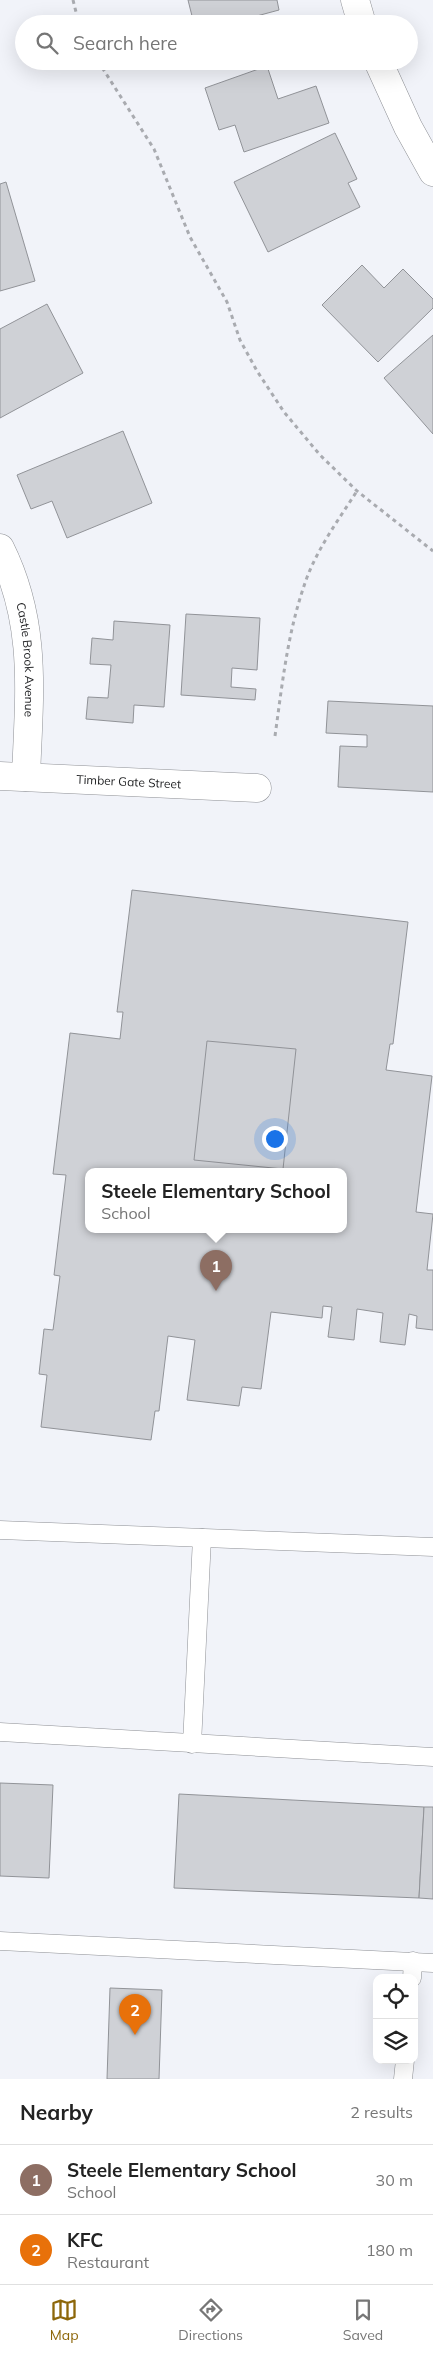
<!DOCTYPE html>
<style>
body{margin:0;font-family:Mulish,sans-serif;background:#f2f2f2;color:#222}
.controls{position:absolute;right:15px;bottom:15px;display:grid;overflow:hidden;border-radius:10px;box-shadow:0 5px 20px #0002}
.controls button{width:45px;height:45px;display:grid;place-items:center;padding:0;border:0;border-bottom:1px solid #e0e0e0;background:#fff;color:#222;font:25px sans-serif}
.you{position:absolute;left:274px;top:1138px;width:18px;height:18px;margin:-12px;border:4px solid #fff;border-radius:50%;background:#1a73e8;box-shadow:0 0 0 8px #1a73e833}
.badge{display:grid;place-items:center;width:32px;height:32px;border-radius:50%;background:#8d670a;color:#fff;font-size:16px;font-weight:700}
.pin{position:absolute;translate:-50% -41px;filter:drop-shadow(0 1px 2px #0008)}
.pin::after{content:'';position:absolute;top:26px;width:18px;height:15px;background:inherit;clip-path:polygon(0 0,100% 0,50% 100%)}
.popup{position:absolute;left:85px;top:1168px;width:262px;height:65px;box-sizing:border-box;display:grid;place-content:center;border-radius:10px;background:#fff;filter:drop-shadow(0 1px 4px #0005);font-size:16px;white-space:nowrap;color:#767676}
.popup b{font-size:19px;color:#222}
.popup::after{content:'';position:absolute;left:50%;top:100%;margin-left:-10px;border:10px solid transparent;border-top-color:#fff}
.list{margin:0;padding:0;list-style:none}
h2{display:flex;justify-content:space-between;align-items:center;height:65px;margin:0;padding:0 20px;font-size:21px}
h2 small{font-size:16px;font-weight:400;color:#767676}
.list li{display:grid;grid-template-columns:32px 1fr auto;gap:15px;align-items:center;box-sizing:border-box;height:70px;padding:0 20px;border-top:1px solid #e0e0e0}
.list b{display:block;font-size:19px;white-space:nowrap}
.list p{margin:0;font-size:16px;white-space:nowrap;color:#767676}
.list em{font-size:16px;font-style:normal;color:#767676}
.icon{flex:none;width:28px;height:28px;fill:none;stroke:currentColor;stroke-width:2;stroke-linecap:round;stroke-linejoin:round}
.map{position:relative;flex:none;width:433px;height:2079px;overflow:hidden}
.search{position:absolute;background:#fff;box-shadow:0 5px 20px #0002;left:15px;right:15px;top:15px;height:55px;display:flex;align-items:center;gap:12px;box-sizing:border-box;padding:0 18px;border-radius:28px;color:#767676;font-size:19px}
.sheet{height:205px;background:#fff}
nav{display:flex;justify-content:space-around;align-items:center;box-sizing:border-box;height:70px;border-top:1px solid #e0e0e0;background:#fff;font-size:14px;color:#767676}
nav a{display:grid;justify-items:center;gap:2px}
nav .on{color:#8d670a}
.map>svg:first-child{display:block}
</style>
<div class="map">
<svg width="433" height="2079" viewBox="0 0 433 2079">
<rect width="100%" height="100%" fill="#f1f3f9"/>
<g fill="#cfd1d6" stroke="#919398" fill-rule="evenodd">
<path d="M188 0H277L279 10 253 17 254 24H194Z"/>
<path d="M267 66 278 99 316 86 329 123 244 152 235 125 219 130 205 88Z"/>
<path d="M335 133 357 179 348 183 360 207 268 252 234 182Z"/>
<path d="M6 182 35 281 0 291V184Z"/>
<path d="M362 265 384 288 403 269 433 299V308L378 362 322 305Z"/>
<path d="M47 304 83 373 0 418V329Z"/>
<path d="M433 335V434L384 378Z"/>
<path d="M123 431 152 503 67 538 52 501 31 509 17 475Z"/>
<path d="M186 614 260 618 257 670 232 668 231 687 256 689 255 700 181 695Z"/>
<path d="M114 621 170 625 164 707 134 705 133 723 86 719 88 697 108 698 111 665 90 664 92 638 113 640Z"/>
<path d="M328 701 433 706V792L338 787 340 746 367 747V735L326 733Z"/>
<path d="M132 890 408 922 393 1044H390L386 1070 432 1076 416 1212 433 1214 427 1270H433V1330L416 1328 417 1316 409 1314 405 1345 380 1342 383 1313 357 1309 354 1340 328 1337 332 1307 323 1306 322 1318 271 1312 261 1389 242 1387 239 1406 187 1400 195 1340 168 1336 159 1411H155L151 1440 41 1427 47 1375 39 1374 44 1329 53 1330 60 1276 54 1275 66 1175 53 1174 70 1033 120 1039 123 1012H117ZM89 1172H344V1230H89Z"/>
<path d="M207 1041 296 1049 283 1169 194 1160Z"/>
<path d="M0 1783 53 1785 49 1878 0 1876Z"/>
<path d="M179 1794 424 1807 419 1898 174 1888Z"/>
<path d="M424 1807H433V1899L419 1898Z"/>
<path d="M110 1988 162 1990 159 2079H107Z"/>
</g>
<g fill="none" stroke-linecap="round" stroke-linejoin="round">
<defs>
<g id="service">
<path d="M0 1530 433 1547"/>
<path d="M0 1732 433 1757"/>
<path d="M192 1744 202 1538"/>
<path d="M0 1941 433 1963"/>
<path d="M412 1978 413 1961"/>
<path d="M403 2079 405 2060"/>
</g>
<g id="minor">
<path d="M355 0 362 24"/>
<path d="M378 61 408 127 433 172"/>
<path id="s1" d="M0 548C38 624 29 695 26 777"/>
<path id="s2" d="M0 776 257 788"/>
</g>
</defs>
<use href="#service" stroke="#8e9095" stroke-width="19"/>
<use href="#minor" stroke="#8e9095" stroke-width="29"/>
<g stroke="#a9abb0" stroke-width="3" stroke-dasharray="4 4" stroke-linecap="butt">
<path d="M73 0 79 24"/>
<path d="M98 61 154 149 190 237 227 302 240 340 257 371 284 412 320 455 357 491 433 551"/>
<path d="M275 736C282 686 287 637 303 589 314 553 337 522 357 491"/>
</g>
<use href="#service" stroke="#fff" stroke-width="18"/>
<use href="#minor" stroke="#fff" stroke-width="28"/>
</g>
<g text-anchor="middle" stroke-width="5" stroke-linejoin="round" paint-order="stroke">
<g font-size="12" fill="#1e1f21" stroke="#fff">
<text dy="4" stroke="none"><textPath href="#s1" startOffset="116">Castle Brook Avenue</textPath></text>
<text dy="4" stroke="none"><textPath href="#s2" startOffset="129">Timber Gate Street</textPath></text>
</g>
</g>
</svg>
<div class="controls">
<button><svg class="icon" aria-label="locate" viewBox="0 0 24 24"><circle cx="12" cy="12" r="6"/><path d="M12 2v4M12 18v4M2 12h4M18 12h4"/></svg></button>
<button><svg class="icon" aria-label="layers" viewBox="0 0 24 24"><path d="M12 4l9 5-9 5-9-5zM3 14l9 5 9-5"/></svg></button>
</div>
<div class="you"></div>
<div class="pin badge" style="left:216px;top:1291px;background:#8d6e63">1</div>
<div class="popup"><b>Steele Elementary School</b>School</div>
<div class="pin badge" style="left:135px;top:2035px;background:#e8710a">2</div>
<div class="search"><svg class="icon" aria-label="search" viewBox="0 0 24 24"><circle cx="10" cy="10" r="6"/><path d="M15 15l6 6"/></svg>Search here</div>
</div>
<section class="sheet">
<h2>Nearby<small>2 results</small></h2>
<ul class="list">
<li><span class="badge" style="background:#8d6e63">1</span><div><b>Steele Elementary School</b><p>School</p></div><em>30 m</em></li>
<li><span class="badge" style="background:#e8710a">2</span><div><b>KFC</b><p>Restaurant</p></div><em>180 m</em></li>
</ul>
</section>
<nav>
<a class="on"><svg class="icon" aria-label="map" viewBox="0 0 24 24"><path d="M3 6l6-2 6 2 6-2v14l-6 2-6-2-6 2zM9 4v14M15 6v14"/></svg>Map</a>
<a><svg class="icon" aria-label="directions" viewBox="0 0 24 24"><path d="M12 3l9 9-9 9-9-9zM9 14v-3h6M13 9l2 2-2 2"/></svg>Directions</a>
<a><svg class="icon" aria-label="saved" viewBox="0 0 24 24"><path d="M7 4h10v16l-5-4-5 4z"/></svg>Saved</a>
</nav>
